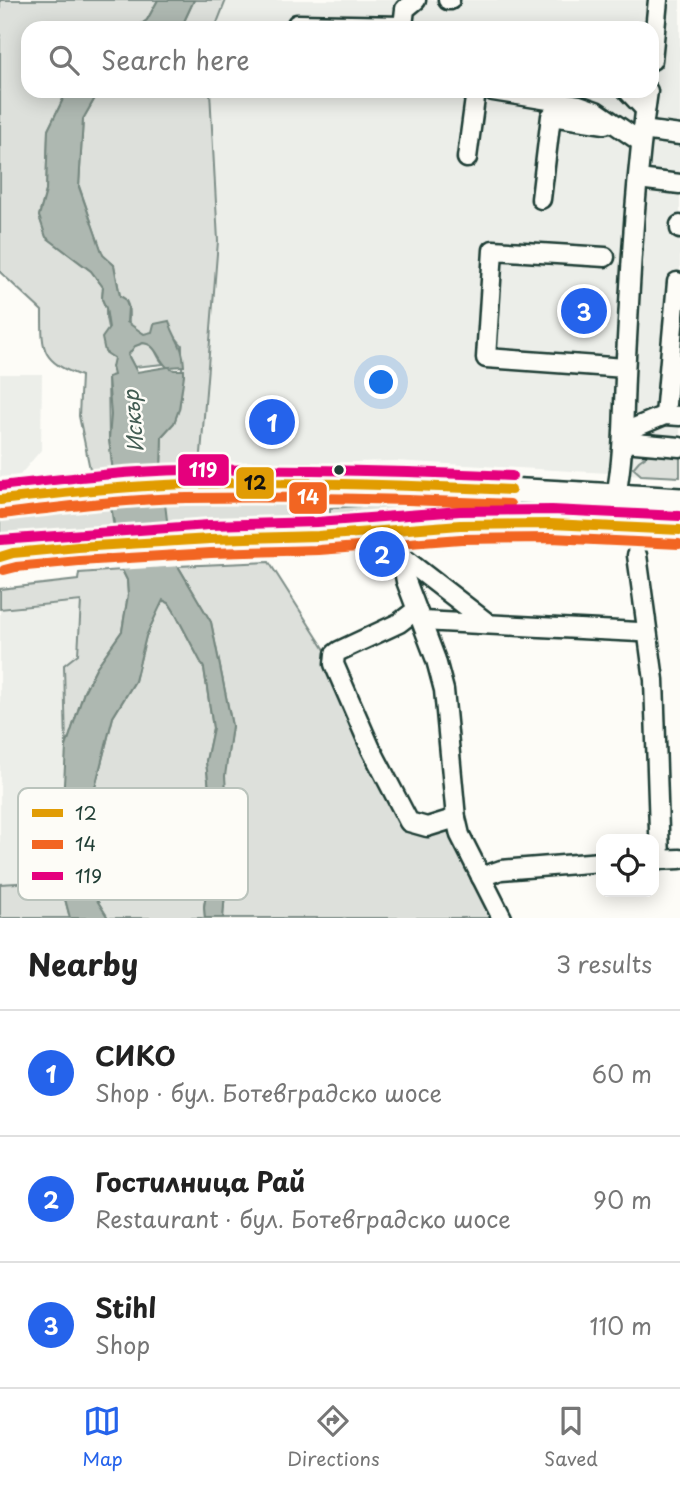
<!DOCTYPE html>
<meta charset="utf-8">
<style>
body{margin:0;font-family:"Playpen Sans",sans-serif;background:#f6f6f6;color:#222}
.controls{position:absolute;right:21px;bottom:21px;display:grid;overflow:hidden;border-radius:14px;box-shadow:0 4px 18px #0003}
.controls button{width:63px;height:63px;display:grid;place-items:center;padding:0;border:0;border-bottom:2px solid #e0e0e0;background:#fff;color:#222;font:35px sans-serif}
.you{position:absolute;left:382px;top:383px;width:24px;height:24px;margin:-18px;border:5px solid #fff;border-radius:50%;background:#1a73e8;box-shadow:0 0 0 10px #1a73e833}
.badge{display:grid;place-items:center;width:46px;height:46px;border-radius:50%;background:#2563eb;color:#fff;font-size:23px;font-weight:700}
.pin{position:absolute;translate:-50% -50%;border:4px solid #fff;box-shadow:0 2px 7px #0006}
.list{margin:0;padding:0;list-style:none}
h2{display:flex;justify-content:space-between;align-items:center;height:91px;margin:0;padding:0 28px;font-size:30px}
h2 small{font-size:23px;font-weight:400;color:#767676}
.list li{display:grid;grid-template-columns:46px 1fr auto;gap:21px;align-items:center;box-sizing:border-box;height:126px;padding:0 28px;border-top:2px solid #e0e0e0}
.list b{display:block;font-size:26px;white-space:nowrap}
.list p{margin:0;font-size:23px;white-space:nowrap;color:#767676}
.list em{font-size:23px;font-style:normal;color:#767676}
.icon{flex:none;width:38px;height:38px;fill:none;stroke:currentColor;stroke-width:2;stroke-linecap:round;stroke-linejoin:round}
.map{position:relative;flex:none;width:680px;height:918px;overflow:hidden}
.search{position:absolute;background:#fff;box-shadow:0 4px 18px #0003;left:21px;right:21px;top:21px;height:77px;display:flex;align-items:center;gap:18px;box-sizing:border-box;padding:0 24px;border-radius:21px;color:#767676;font-size:26px}
.sheet{height:469px;background:#fff}
nav{display:flex;justify-content:space-around;align-items:center;box-sizing:border-box;height:98px;border-top:2px solid #e0e0e0;background:#fff;font-size:19px;color:#767676}
nav a{display:grid;justify-items:center;gap:4px}
nav .on{color:#2563eb}
.map>svg:first-child{display:block}
</style>
<div class="map">
<svg width="680" height="918" viewBox="0 0 680 918">
<rect width="100%" height="100%" fill="#fdfcf7"/>
<filter id="ink" filterUnits="userSpaceOnUse"><feTurbulence type="fractalNoise" baseFrequency=".0143" numOctaves="2"/><feDisplacementMap in="SourceGraphic" scale="14" xChannelSelector="R" yChannelSelector="G"/><feConvolveMatrix kernelMatrix="1 2 1 2 8 2 1 2 1" color-interpolation-filters="sRGB"/></filter>
<g filter="url(#ink)">
<g fill="#eceee9">
<path d="M226 0H680V477L394 461 200 466 218 241 210 91H652V28H215Z"/>
<path d="M0 374H42L41 450 20 475 0 477Z"/>
<path d="M78 580 81 600 78 655 64 665 66 747 59 876 35 882 0 884V589Z"/>
</g>
<g fill="#dde0db" stroke="#7e8e88" stroke-width="2">
<path d="M0 0H158L147 20 136 28H28V91H67L48 130 46 191 39 216 46 237 91 271 103 287 102 299 106 308V318L114 358V376L108 377 109 439 113 472 91 474 79 416 81 376C41 361 42 351 42 311L0 272Z"/>
<path d="M194 0H226L215 28H181Z"/>
<path d="M99 91H210L218 241 200 466 161 470 162 436 174 423 179 409 182 387V345L172 333 144 334 129 325C128 313 132 302 120 296L114 265 103 256 79 186 83 119Z"/>
<path d="M143 343C157 343 155 357 164 364L134 367 128 355 135 346Z"/>
<path d="M649 454 680 457V477L641 475 633 468 639 461Z"/>
<path d="M254 496H353L352 500H323L322 516 167 525 164 503Z"/>
<path d="M360 496 583 505 480 507 330 516V508L360 506Z"/>
<path d="M81 506H111L114 529 0 538V515Z"/>
<path d="M617 507 680 510V519L596 514Z"/>
<path d="M269 562 334 664 409 822 456 818 502 918H223L229 838 224 776 232 726 211 622 178 566Z"/>
<path d="M122 570 127 580 128 595 122 631 96 668 84 692 66 747 64 665 78 654 81 601 0 609V589L78 580 79 573Z"/>
<path d="M162 600 169 603 174 611 204 668 213 728 206 761 211 808 212 857 204 906 205 918H108L90 889V807L113 717 135 681 146 636Z"/>
<path d="M59 876 70 918H0V884L35 882Z"/>
</g>
<g fill="#aeb8b1" stroke="#75877f" stroke-width="2" fill-rule="evenodd">
<path d="M158 0H194L181 28H136L147 20Z"/>
<path d="M67 91H99L83 119 79 187 103 255 114 265 120 296 125 299 128 307 127 322 144 334 152 332 154 324 169 321C175 341 183 343 184 366L169 367 174 370H184V375L179 409 174 423 162 436 161 470 169 537 178 566 211 622 232 726 225 776 229 838 223 918H205L204 907 212 857 211 808 206 761 213 728 204 668 174 611 169 603 163 600 146 636 135 681 113 717 90 807V889L108 918H70L59 876 66 747 84 692 96 668 122 631 128 595 127 580 122 570 111 506 113 472 109 439 111 415 108 377 114 375 112 367 114 358 105 352 102 338 109 328 106 308 102 299 103 287 91 271 46 237 39 216 46 191 48 130ZM143 343C156 344 158 359 167 367L137 372 128 355 135 346Z"/>
</g>
<g fill="#fdfcf7">
<path d="M165 469 168 502 107 506 110 473Z"/>
<path d="M171 525 182 566 118 570 110 529Z"/>
</g>
<g fill="none" stroke-linecap="round" stroke-linejoin="round">
<defs>
<g id="minor">
<path d="M448 0H450"/>
<path d="M297 24 403 26 405 9 416 0"/>
<path d="M652 60 658 0"/>
<path d="M493 91 579 105 596 111 641 142"/>
<path d="M628 91 645 109"/>
<path d="M642 130 680 135"/>
<path d="M467 158 476 91"/>
<path d="M638 179 680 184"/>
<path d="M541 199 551 116 605 124"/>
<path d="M680 229V225"/>
<path d="M605 257 493 250 486 358 625 368"/>
<path d="M665 415 677 282"/>
<path d="M624 432 665 415 680 416"/>
<path d="M624 442 680 447"/>
<path d="M616 496C625 449 623 404 626 357 631 269 635 179 648 91"/>
<path d="M400 528 401 556 406 581 436 660 444 690 456 818 460 835 502 918"/>
<path d="M637 555 654 680 660 860"/>
<path d="M401 556 489 624"/>
<path d="M416 610 399 623 339 651 335 654 334 664 371 749 409 822 427 827 456 818"/>
<path d="M422 621 639 632"/>
<path d="M654 860 680 859"/>
<path d="M481 877 501 870 601 862"/>
</g>
<g id="major">
<path d="M0 500C62 493 124 486 186 484 350 481 516 489 680 500"/>
<path d="M0 554 210 539 318 536 460 525 551 524 680 530"/>
</g>
</defs>
<use href="#minor" stroke="#1f3d34" stroke-width="23"/>
<use href="#major" stroke="#1f3d34" stroke-width="28"/>
<use href="#minor" stroke="#fdfcf7" stroke-width="18"/>
<use href="#major" stroke="#fdfcf7" stroke-width="23"/>
<defs>
<g id="bus-1">
<path d="M0 500C62 493 124 486 186 484 294 481 403 485 511 490"/>
<path d="M0 557 13 553 78 547 210 539 318 536 460 525 551 524 680 530"/>
</g>
<g id="bus-2">
<path d="M2 514C63 507 125 499 187 498 294 496 403 499 510 504"/>
<path d="M4 570 16 567 79 561 211 553 319 550 461 539 551 538 679 544"/>
</g>
<g id="bus-3">
<path d="M0 486C62 479 124 471 186 470 295 468 403 471 512 476"/>
<path d="M0 540 209 525 317 522 460 511 552 510 680 516"/>
</g>
</defs>
<use href="#bus-1" stroke="#fdfcf7" stroke-width="16"/>
<use href="#bus-2" stroke="#fdfcf7" stroke-width="16"/>
<use href="#bus-3" stroke="#fdfcf7" stroke-width="16"/>
<use href="#bus-1" stroke="#e19c05" stroke-width="10"/>
<use href="#bus-2" stroke="#f26522" stroke-width="10"/>
<use href="#bus-3" stroke="#e5007d" stroke-width="10"/>
</g>
</g>
<circle fill="#1f3d34" stroke="#fdfcf7" stroke-width="2.5" cx="339" cy="470" r="6"/>
<g text-anchor="middle" stroke-width="5" stroke-linejoin="round" paint-order="stroke">
<g font-size="21" font-style="italic" fill="#435c53" stroke="#fdfcf7">
<text transform="translate(134 421) rotate(-95)" y="7">Искър</text>
</g>
</g>
<rect x="18" y="788" width="230" height="112" rx="10" fill="#fdfcf7" stroke="#bac3bc" stroke-width="2"/>
<rect x="32" y="809" width="31" height="8" fill="#e19c05"/>
<rect x="32" y="840" width="31" height="9" fill="#f26522"/>
<rect x="32" y="872" width="31" height="8" fill="#e5007d"/>
<g font-size="19" fill="#1f3d34">
<text x="75" y="820">12</text>
<text x="75" y="851">14</text>
<text x="75" y="883">119</text>
</g>
<g stroke="#fdfcf7" stroke-width="2.5">
<rect x="177" y="453" width="53" height="34" rx="7" fill="#e5007d"/>
<rect x="235" y="466" width="40" height="34" rx="7" fill="#e19c05"/>
<rect x="288" y="481" width="40" height="34" rx="7" fill="#f26522"/>
</g>
<g font-size="19" text-anchor="middle" font-weight="bold" fill="#fff">
<text x="203" y="477">119</text>
<text x="308" y="504">14</text>
</g>
<g font-size="19" text-anchor="middle" font-weight="bold" fill="#111">
<text x="255" y="490">12</text>
</g>
</svg>
<div class="controls">
<button><svg class="icon" aria-label="locate" viewBox="0 0 24 24"><circle cx="12" cy="12" r="6"/><path d="M12 2v4M12 18v4M2 12h4M18 12h4"/></svg></button>
</div>
<div class="you"></div>
<div class="pin badge" style="left:272px;top:422px">1</div>
<div class="pin badge" style="left:382px;top:554px">2</div>
<div class="pin badge" style="left:584px;top:311px">3</div>
<div class="search"><svg class="icon" aria-label="search" viewBox="0 0 24 24"><circle cx="10" cy="10" r="6"/><path d="M15 15l6 6"/></svg>Search here</div>
</div>
<section class="sheet">
<h2>Nearby<small>3 results</small></h2>
<ul class="list">
<li><span class="badge">1</span><div><b>СИКО</b><p>Shop · бул. Ботевградско шосе</p></div><em>60 m</em></li>
<li><span class="badge">2</span><div><b>Гостилница Рай</b><p>Restaurant · бул. Ботевградско шосе</p></div><em>90 m</em></li>
<li><span class="badge">3</span><div><b>Stihl</b><p>Shop</p></div><em>110 m</em></li>
</ul>
</section>
<nav>
<a class="on"><svg class="icon" aria-label="map" viewBox="0 0 24 24"><path d="M3 6l6-2 6 2 6-2v14l-6 2-6-2-6 2zM9 4v14M15 6v14"/></svg>Map</a>
<a><svg class="icon" aria-label="directions" viewBox="0 0 24 24"><path d="M12 3l9 9-9 9-9-9zM9 14v-3h6M13 9l2 2-2 2"/></svg>Directions</a>
<a><svg class="icon" aria-label="saved" viewBox="0 0 24 24"><path d="M7 4h10v16l-5-4-5 4z"/></svg>Saved</a>
</nav>
